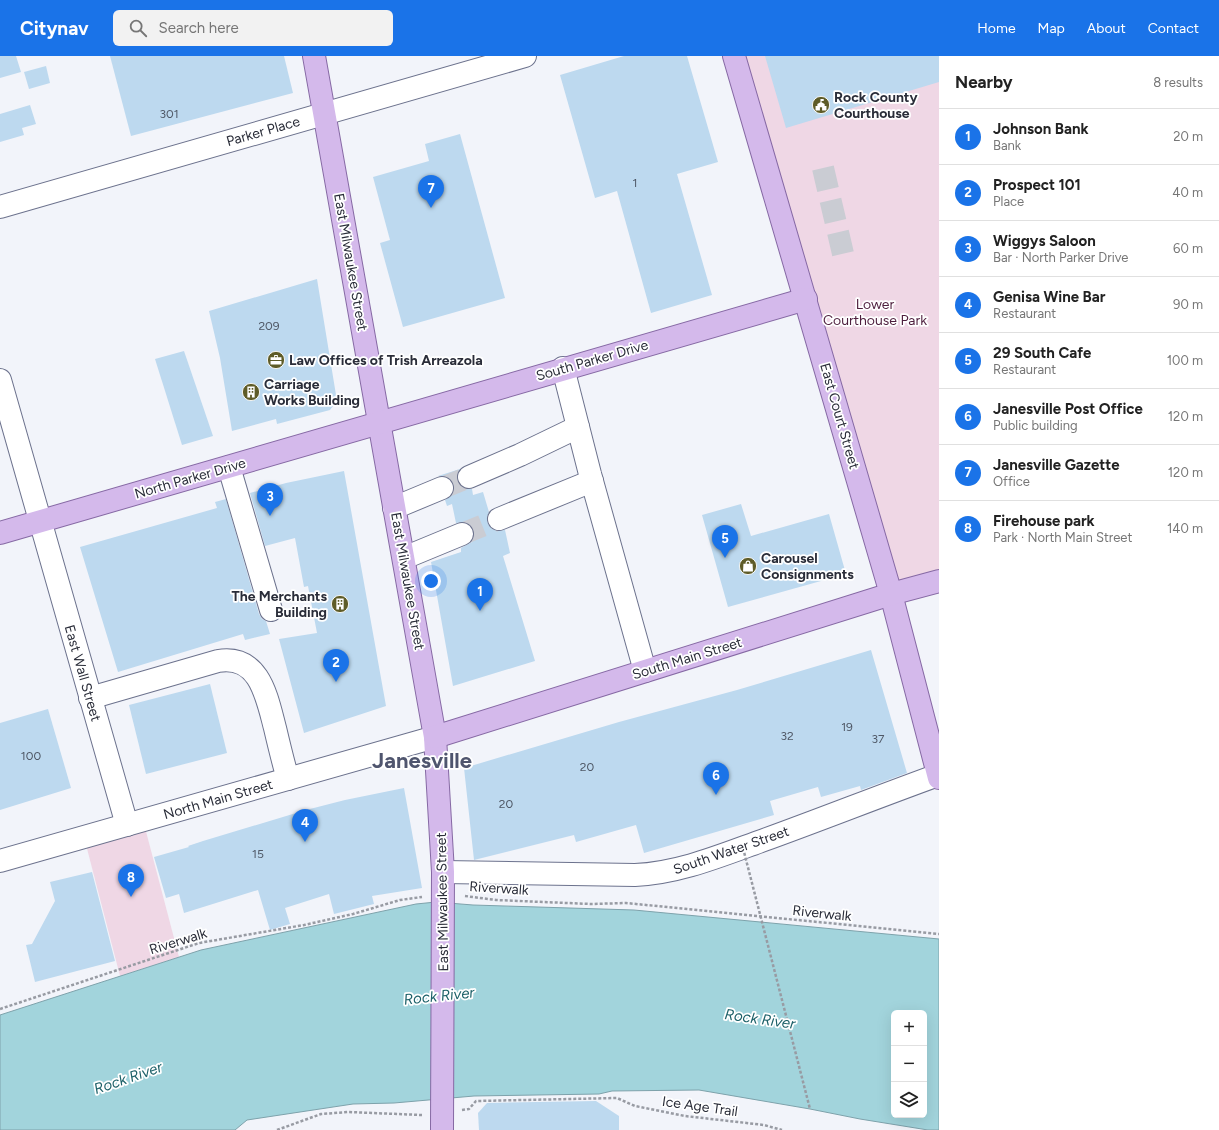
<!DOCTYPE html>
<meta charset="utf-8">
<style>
body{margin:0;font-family:Figtree,sans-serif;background:#f2f2f2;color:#222}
.controls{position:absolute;right:12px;bottom:12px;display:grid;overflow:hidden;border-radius:6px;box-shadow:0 4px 16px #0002}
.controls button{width:36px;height:36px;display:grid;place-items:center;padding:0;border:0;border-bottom:1px solid #e0e0e0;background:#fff;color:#222;font:20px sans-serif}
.you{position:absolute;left:431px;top:525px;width:14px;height:14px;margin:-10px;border:3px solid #fff;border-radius:50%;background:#1a73e8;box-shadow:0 0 0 6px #1a73e833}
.badge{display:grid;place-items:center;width:26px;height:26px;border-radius:50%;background:#1a73e8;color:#fff;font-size:13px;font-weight:700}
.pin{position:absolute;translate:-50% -33px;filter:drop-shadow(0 1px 2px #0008)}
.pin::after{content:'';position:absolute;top:21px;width:14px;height:12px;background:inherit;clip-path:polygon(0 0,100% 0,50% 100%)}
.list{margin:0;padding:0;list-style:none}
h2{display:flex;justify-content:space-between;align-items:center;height:52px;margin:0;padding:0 16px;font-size:17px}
h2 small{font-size:13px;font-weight:400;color:#767676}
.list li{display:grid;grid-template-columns:26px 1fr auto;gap:12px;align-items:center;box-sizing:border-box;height:56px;padding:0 16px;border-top:1px solid #e0e0e0}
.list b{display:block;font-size:15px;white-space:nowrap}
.list p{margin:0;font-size:13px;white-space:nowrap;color:#767676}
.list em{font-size:13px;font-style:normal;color:#767676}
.icon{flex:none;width:22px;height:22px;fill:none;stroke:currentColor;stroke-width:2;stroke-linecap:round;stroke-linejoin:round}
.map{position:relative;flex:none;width:939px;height:1074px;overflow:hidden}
header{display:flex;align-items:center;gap:24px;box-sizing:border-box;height:56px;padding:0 20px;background:#1a73e8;color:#fff}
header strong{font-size:19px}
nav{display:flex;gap:22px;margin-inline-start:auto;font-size:14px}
.search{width:280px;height:36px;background:#f2f2f2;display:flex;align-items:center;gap:10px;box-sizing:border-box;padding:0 14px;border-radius:6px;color:#767676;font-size:15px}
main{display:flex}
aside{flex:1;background:#fff}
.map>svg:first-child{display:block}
</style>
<header>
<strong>Citynav</strong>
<div class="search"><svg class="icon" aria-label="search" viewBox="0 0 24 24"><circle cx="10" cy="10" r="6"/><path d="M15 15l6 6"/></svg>Search here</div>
<nav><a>Home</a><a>Map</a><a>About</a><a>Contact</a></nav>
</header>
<main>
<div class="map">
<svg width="939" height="1074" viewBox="0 0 939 1074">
<rect width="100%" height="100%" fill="#f2f4fa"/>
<g fill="#efd7e5">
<path d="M734 0H939V525L891 538Z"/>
<path d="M143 764 179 901 120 920 84 781Z"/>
</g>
<path fill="#a2d4dc" stroke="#7ea2ab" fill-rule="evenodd" d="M436 846 473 849 634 854 939 883V1074H928L860 1063 810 1053 699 1034 612 1035 599 1038 474 1040 394 1047 353 1048 247 1064 235 1074H0V959L201 894 416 848ZM894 957H924V1059H894Z"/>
<g fill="#bdd9ef">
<path d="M0 0H16L21 16 0 22Z"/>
<path d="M110 0H284L293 37 131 80Z"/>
<path d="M624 0H687L718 106 677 118 712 239 651 257 617 135 595 142 560 19Z"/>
<path d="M765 0H939V26L786 72Z"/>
<path d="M46 10 50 27 29 33 24 16Z"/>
<path d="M30 49 36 68 22 72 24 79 0 86V58Z"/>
<path d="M460 78 505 242 403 271 380 187 390 184 373 121 429 105 425 88Z"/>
<path d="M317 223 337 345 330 354 277 368 276 363 232 375 220 302 209 255Z"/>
<path d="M184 295 213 380 182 389 155 303Z"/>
<path d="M460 413 457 420 458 426 461 431 467 433H472L473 439 483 436 489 456 487 462 488 468 492 473 497 475 505 474 510 497 503 500 535 605 453 630 431 506 461 496V492L472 486 474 480V474L469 468 463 466 456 467 452 448 447 450 445 444 452 439 454 433 453 427 449 422 444 420H438Z"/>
<path d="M344 415 386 650 304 677 279 583 317 577 308 530 304 531 295 482 265 490 250 437 286 427Z"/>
<path d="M226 443 259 558 262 563 266 565 270 578 245 584 243 578 118 616 80 491 217 452 215 446Z"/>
<path d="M741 448 751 480 829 458 846 518 728 551 702 459Z"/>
<path d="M871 594 907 717 861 734 860 730 821 741 818 731 770 745 774 759 644 797 636 769 576 786 574 779 474 804 464 712 619 666 737 634Z"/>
<path d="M210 628 227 697 146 718 129 649Z"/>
<path d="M48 653 71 732 0 754V667Z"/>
<path d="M404 732 422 832 372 840 374 848 334 858 329 838 285 852 290 868 270 874 258 834 184 857 179 838 166 842 154 801 189 791 188 790 203 785 306 754 345 744Z"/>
<path d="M92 816 115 905 35 926 26 889 32 888 55 845 50 826Z"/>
<path d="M596 1045 619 1060V1074H479L478 1057 487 1047Z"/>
</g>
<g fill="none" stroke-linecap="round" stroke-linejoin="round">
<g stroke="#caccd3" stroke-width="22" stroke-dasharray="22 11" stroke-linecap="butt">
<path d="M823 112 844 202"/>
<path d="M442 432 469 421"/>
<path d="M462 478 499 463"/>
</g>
<defs>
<g id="minor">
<path d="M0 151 525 0"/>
<path d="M563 312 590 418 645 615"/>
<path d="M0 324 127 769"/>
<path d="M229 411 271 554"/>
<path d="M469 421 520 399 578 371"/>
<path d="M394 452 442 432"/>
<path d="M499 463 592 425"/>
<path d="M404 502 462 478"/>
<path d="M90 642 218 605C260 598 267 642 275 672 279 689 283 706 288 723"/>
<path d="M0 805 435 681"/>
<path d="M443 816 635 819C680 817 722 799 764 784 822 763 880 740 938 719"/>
</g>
<g id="major">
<path d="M314 0 435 681 443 816 442 1074"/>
<path d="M734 0 891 538 939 722"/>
<path d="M0 477 806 243"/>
<path d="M435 681 891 538 939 525"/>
</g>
</defs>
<use href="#minor" stroke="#6c728d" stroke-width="24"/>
<use href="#major" stroke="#8669a4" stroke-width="24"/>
<g stroke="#989ba3" stroke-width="2.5" stroke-dasharray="3 2" stroke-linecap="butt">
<path d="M465 840 496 844 591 848 626 847 939 878"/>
<path d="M0 953 199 887 304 869 353 858 400 844 422 841"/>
<path d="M462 1054 469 1053 476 1045 617 1042 635 1050 685 1060 764 1069 782 1074"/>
<path d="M277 1074 321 1058 348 1056 422 1059"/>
</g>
<use href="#minor" stroke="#fff" stroke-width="22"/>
<use href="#major" stroke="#d4b9eb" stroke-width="22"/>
<path stroke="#989ba3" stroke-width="2.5" stroke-dasharray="3 2" stroke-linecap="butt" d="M743 792 810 1053"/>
</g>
<defs>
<symbol id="civic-disc" viewBox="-11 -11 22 22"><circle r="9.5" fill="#5e5c28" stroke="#fff"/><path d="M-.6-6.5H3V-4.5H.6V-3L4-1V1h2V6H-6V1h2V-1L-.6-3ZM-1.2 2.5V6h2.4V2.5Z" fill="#fff"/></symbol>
<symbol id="office-disc" viewBox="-11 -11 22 22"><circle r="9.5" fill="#5e5c28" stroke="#fff"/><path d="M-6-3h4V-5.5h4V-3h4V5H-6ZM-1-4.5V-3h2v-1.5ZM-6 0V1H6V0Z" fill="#fff"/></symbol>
<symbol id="building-disc" viewBox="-11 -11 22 22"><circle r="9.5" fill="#5e5c28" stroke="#fff"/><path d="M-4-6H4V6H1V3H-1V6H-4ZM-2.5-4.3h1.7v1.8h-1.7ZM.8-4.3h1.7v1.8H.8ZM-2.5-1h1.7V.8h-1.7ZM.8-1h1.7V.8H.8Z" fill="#fff"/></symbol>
<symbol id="shop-disc" viewBox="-11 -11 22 22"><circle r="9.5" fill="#5e5c28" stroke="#fff"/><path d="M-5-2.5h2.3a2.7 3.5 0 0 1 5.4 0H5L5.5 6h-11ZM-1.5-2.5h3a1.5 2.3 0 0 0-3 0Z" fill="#fff"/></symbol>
</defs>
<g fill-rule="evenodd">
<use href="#civic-disc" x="811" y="39" width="20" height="20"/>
<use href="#office-disc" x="266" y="294" width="20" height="20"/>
<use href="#building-disc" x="241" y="326" width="20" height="20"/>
<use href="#shop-disc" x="738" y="500" width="20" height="20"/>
<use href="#building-disc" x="330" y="538" width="20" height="20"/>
</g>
<g text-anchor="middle" stroke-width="3.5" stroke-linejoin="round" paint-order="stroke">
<g font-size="12" fill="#4f5866">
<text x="169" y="62">301</text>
<text x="635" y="131">1</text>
<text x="269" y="274">209</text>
<text x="847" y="675">19</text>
<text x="787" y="684">32</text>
<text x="878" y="687">37</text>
<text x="31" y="704">100</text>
<text x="587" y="715">20</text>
<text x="506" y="752">20</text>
<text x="258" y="802">15</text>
</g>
<g font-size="14" font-weight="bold" fill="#2a2d39" stroke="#fff" text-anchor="start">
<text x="834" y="46">Rock County<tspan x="834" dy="16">Courthouse</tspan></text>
<text x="289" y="309">Law Offices of Trish Arreazola</text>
<text x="264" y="333">Carriage<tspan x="264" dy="16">Works Building</tspan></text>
<text x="761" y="507">Carousel<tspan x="761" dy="16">Consignments</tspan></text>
<text x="327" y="545" text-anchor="end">The Merchants<tspan x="327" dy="16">Building</tspan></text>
</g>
<g font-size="14" fill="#2a2d39" stroke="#fff">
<text transform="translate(263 75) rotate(-16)" y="5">Parker Place</text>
<text transform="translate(351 206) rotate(80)" y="5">East Milwaukee Street</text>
<text transform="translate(592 304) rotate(-16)" y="5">South Parker Drive</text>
<text transform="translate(840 360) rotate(74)" y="5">East Court Street</text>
<text transform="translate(190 422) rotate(-16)" y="5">North Parker Drive</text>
<text transform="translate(408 525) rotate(80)" y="5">East Milwaukee Street</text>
<text transform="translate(687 602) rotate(-17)" y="5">South Main Street</text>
<text transform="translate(83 617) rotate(74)" y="5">East Wall Street</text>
<text transform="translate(218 743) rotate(-16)" y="5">North Main Street</text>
<text transform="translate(731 794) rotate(-19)" y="5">South Water Street</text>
<text transform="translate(499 832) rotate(4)" y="5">Riverwalk</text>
<text transform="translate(442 846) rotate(-91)" y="5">East Milwaukee Street</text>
<text transform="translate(822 857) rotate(6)" y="5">Riverwalk</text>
<text transform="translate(178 885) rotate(-17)" y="5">Riverwalk</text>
<text transform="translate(700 1050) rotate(8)" y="5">Ice Age Trail</text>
</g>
<g font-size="14" fill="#4e1f3e" stroke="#fff">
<text x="875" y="253">Lower<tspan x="875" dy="16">Courthouse Park</tspan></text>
</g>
<g font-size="15" font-style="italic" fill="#1d6169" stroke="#fff">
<text transform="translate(439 940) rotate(-6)" y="5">Rock River</text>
<text transform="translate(760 963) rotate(8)" y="5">Rock River</text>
<text transform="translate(128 1022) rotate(-19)" y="5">Rock River</text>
</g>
<g font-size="22" font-weight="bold" fill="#4f556e" stroke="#fff">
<text x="422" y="712">Janesville</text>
</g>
</g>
</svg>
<div class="controls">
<button>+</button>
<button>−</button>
<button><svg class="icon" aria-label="layers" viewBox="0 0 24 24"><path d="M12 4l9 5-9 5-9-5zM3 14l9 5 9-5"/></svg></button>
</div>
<div class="you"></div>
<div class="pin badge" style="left:480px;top:555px">1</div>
<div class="pin badge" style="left:336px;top:626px">2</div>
<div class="pin badge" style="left:270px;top:460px">3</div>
<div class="pin badge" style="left:305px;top:786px">4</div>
<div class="pin badge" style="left:725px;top:502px">5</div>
<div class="pin badge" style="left:716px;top:739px">6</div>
<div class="pin badge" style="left:431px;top:152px">7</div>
<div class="pin badge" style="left:131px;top:841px">8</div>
</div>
<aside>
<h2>Nearby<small>8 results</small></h2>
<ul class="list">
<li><span class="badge">1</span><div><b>Johnson Bank</b><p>Bank</p></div><em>20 m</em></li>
<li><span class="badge">2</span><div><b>Prospect 101</b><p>Place</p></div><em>40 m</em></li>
<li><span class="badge">3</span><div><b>Wiggys Saloon</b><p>Bar · North Parker Drive</p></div><em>60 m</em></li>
<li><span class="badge">4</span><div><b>Genisa Wine Bar</b><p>Restaurant</p></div><em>90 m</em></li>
<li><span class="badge">5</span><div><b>29 South Cafe</b><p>Restaurant</p></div><em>100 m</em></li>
<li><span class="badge">6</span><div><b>Janesville Post Office</b><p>Public building</p></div><em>120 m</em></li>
<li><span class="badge">7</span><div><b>Janesville Gazette</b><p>Office</p></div><em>120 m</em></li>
<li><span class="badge">8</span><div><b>Firehouse park</b><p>Park · North Main Street</p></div><em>140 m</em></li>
</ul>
</aside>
</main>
